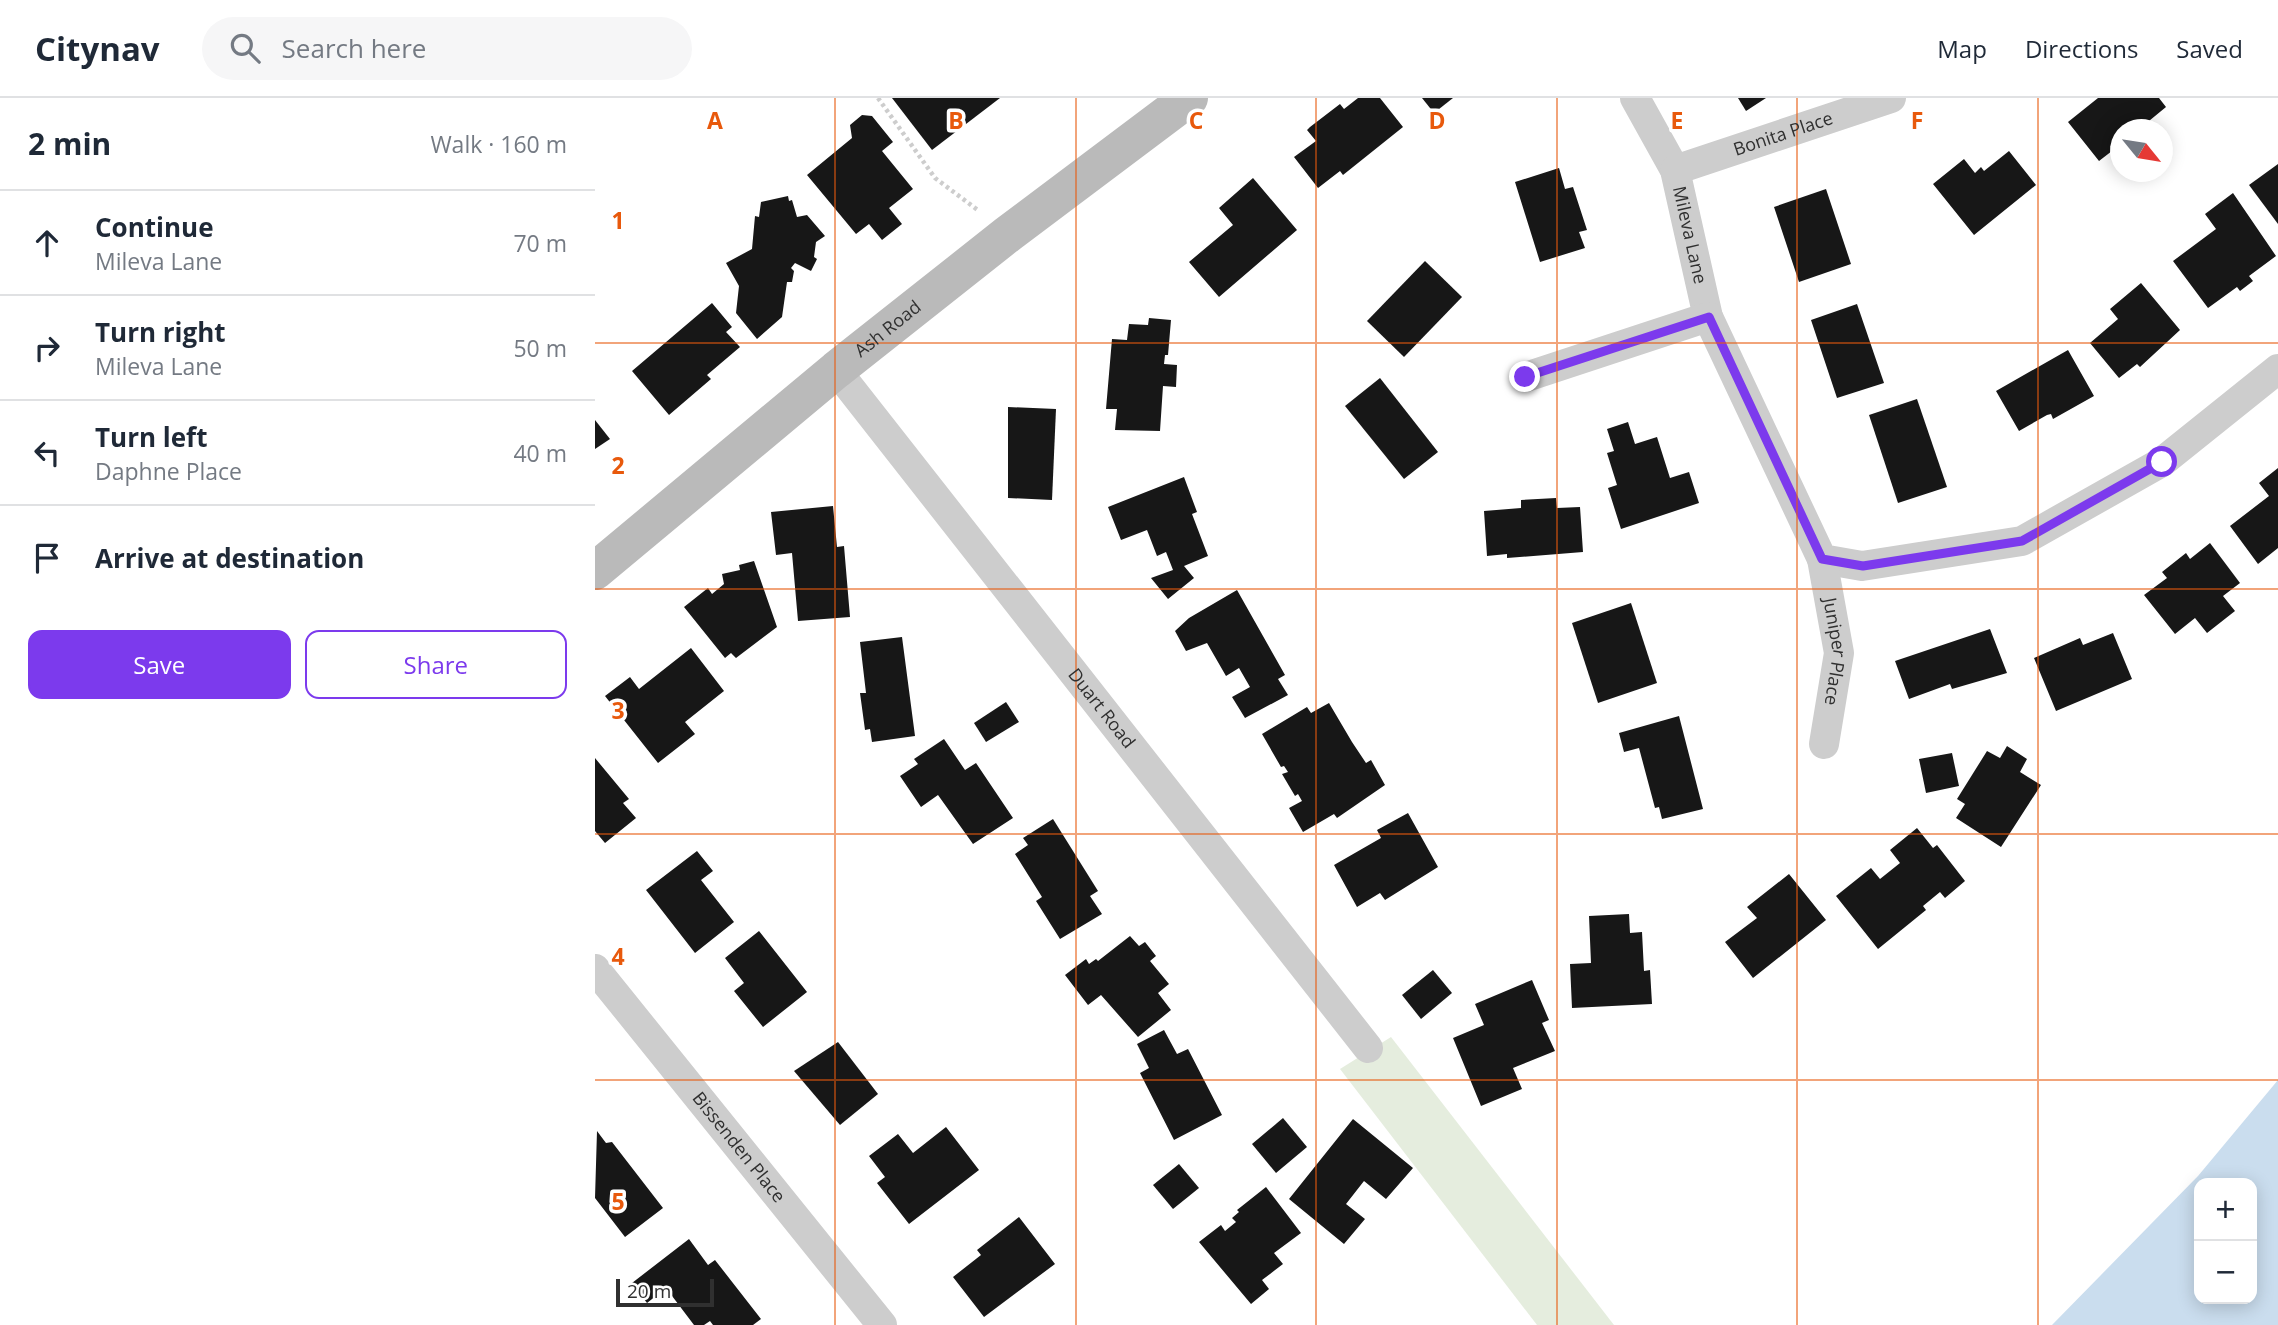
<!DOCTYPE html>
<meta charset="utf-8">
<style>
body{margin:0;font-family:"Open Sans",sans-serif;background:#f6f6f7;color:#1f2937}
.controls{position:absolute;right:21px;bottom:21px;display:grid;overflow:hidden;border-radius:14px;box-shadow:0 4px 18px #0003}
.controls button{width:63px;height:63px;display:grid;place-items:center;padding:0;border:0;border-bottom:2px solid #e0e1e3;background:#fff;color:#1f2937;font:35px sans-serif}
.compass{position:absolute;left:1515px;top:21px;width:63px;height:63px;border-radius:50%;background:#fff;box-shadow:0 4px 18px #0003;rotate:120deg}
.scale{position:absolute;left:21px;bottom:18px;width:98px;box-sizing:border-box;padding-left:7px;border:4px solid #303030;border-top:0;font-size:19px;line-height:24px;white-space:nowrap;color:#303030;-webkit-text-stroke:5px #fff;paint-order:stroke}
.stop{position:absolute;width:21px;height:21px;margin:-16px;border:5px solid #7c3aed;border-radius:50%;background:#fff}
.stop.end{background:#7c3aed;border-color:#fff;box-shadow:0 2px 7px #0008}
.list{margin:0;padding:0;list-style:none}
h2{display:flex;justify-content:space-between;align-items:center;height:91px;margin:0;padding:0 28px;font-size:30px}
h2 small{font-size:23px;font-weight:400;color:#747a83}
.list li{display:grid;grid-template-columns:46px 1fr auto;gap:21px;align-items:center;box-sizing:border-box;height:105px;padding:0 28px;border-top:2px solid #e0e1e3}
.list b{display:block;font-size:26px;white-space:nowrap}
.list p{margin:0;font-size:23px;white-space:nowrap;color:#747a83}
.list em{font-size:23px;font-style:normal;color:#747a83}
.actions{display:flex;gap:14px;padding:21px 28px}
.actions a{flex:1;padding:16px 0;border:2px solid #7c3aed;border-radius:14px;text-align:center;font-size:24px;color:#7c3aed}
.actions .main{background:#7c3aed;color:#fff}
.icon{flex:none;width:38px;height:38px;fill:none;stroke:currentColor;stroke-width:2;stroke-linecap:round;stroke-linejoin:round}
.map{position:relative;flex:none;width:1683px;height:1227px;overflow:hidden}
header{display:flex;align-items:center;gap:42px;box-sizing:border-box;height:98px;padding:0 35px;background:#fff;border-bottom:2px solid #e0e1e3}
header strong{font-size:33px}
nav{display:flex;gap:38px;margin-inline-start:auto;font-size:24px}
.search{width:490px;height:63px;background:#f6f6f7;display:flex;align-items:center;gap:18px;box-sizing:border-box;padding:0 24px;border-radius:38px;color:#747a83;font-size:26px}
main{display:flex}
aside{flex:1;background:#fff}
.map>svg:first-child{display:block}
</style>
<header>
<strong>Citynav</strong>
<div class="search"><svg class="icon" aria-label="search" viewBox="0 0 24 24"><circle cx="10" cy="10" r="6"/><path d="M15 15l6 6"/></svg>Search here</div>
<nav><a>Map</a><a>Directions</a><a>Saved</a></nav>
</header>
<main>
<aside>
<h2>2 min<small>Walk · 160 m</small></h2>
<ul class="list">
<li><svg class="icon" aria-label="ahead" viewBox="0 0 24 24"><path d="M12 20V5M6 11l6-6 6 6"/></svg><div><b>Continue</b><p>Mileva Lane</p></div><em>70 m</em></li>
<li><svg class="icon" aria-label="right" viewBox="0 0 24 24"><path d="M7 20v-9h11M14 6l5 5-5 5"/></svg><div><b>Turn right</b><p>Mileva Lane</p></div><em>50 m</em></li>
<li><svg class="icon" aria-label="left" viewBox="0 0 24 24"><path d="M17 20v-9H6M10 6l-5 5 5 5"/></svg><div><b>Turn left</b><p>Daphne Place</p></div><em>40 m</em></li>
<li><svg class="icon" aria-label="arrive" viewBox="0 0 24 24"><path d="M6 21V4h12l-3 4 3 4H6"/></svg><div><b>Arrive at destination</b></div></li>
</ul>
<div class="actions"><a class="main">Save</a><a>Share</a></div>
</aside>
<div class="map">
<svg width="1683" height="1227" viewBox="0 0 1683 1227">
<rect width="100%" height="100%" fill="#fff"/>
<path fill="#e5edde" d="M796 939 1019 1227H942L745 971Z"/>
<path fill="#caddee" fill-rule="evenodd" d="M1683 982V1227H1457L1603 1078ZM1604 1085H1657V1201H1604Z"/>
<g fill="#171717">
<path d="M297 0H405L337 52Z"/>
<path d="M763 0H785L808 29 748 77 745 73 723 90 699 59 721 43 712 32 715 29 745 6 749 11Z"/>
<path d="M827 0H858L839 15Z"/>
<path d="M1143 0H1171L1151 13Z"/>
<path d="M1503 0H1564L1571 9 1543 32H1526V46L1504 63 1473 24Z"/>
<path d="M267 17 277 18 298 44 287 53 318 91 294 110 307 126 287 142 274 126 261 136 212 77 257 40 255 27Z"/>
<path d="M1414 53 1441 87 1379 137 1338 86 1369 61 1380 75 1386 69 1389 73Z"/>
<path d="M1683 66V126L1654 87Z"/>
<path d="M964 70 970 91 978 89 992 132 984 134 990 150 945 164 920 84Z"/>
<path d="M658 80 702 132 624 199 594 164 638 127 624 110Z"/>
<path d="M1231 91 1256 166 1204 184 1179 109Z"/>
<path d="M1638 95 1681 158 1654 178 1658 183 1645 193 1642 189 1613 210 1578 163 1621 131 1610 116Z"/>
<path d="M193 98 194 103 197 102 202 119 212 117 230 138 221 144 219 159 222 161 216 173 200 165 196 170 199 173 197 184H192L187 219 162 241 141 215 144 188 131 165 157 151 160 118 164 119 166 104Z"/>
<path d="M830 163 867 199 809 259 772 223Z"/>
<path d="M1546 185 1585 232 1545 269 1542 266 1524 280 1495 245 1523 221 1515 211Z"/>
<path d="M117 205 137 229 131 234 145 249 112 277 116 281 74 317 37 273Z"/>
<path d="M1262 206 1289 285 1242 300 1216 222Z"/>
<path d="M554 220 576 222 573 257H570L569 266 582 267 581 289 568 288 565 333 520 332 522 311H511L517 241 532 242 534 226 553 227Z"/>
<path d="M1473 252 1499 298 1458 321 1456 316 1452 317 1424 333 1401 293Z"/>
<path d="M785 280 843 354 809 381 750 308Z"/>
<path d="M1322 301 1352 389 1303 405 1274 317Z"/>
<path d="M413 309 461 311 457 402 413 400Z"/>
<path d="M0 322 15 341 0 351Z"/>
<path d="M1033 324 1040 346 1062 339 1075 380 1094 374 1104 405 1026 431 1013 390 1022 387 1012 355 1019 353 1012 331Z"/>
<path d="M1683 370V450L1663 466 1635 428 1674 398 1664 385Z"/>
<path d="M589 379 602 414 597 416 613 458 589 468 599 480 573 501 556 480 578 472 571 454 562 458 552 432 526 442 513 409Z"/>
<path d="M961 400 962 410 985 409 988 454 912 460V456L892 458 889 413 926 410V402Z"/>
<path d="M238 408 242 449 249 448 255 519 203 523 197 455 181 457 176 414Z"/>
<path d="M1615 445 1645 485 1628 498 1640 513 1612 535 1600 520 1580 536 1549 497 1572 480 1567 474 1591 455 1595 461Z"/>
<path d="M159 463 182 529 141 560 136 555 130 560 89 509 113 490 117 496 129 486 127 476 145 472 144 467Z"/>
<path d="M642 492 690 577 683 581 693 597 650 620 637 599 655 589 644 570 631 578 612 545 591 553 580 533 594 520Z"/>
<path d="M1036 505 1062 585 1003 605 977 525Z"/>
<path d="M1395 531 1412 575 1357 591 1355 586 1314 601 1300 563Z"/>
<path d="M1518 535 1537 581 1461 613 1439 560 1485 540 1488 547Z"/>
<path d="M307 539 320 638 277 644 275 631 270 632 265 595H271L265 544Z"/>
<path d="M96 550 129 593 90 624 100 636 63 665 10 598 35 579 44 591Z"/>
<path d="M411 604 424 624 391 644 379 625Z"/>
<path d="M734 605 757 644 771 665 776 662 790 687 742 720 739 716 708 734 694 710 707 703 703 696 700 698 687 676 693 674 689 668 686 669 667 636 712 609 716 615Z"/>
<path d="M1084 618 1108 711 1067 721 1064 709 1060 710 1044 650 1029 654 1024 635Z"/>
<path d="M349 641 370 672 381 665 418 720 378 746 343 697 326 709 305 678 323 666 319 661Z"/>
<path d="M1412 648 1432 661 1425 674 1446 687 1406 749 1361 720 1370 706 1362 701 1392 653 1405 660Z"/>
<path d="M1357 655 1364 688 1331 695 1324 661Z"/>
<path d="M0 660 34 701 28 705 41 720 10 745 0 733Z"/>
<path d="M813 715 843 769 790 802 785 795 762 809 739 767 786 740 782 732Z"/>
<path d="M458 721 503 793 495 798 507 816 465 841 441 803 447 799 420 756 433 747 428 740Z"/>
<path d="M1322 730 1338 750 1342 747 1370 783 1350 800 1345 794 1328 808 1331 812 1283 851 1241 798 1276 770 1285 781 1305 765 1295 752Z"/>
<path d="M102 753 118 773 106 782 139 824 100 855 51 792Z"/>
<path d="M1194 776 1231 822 1158 880 1130 844 1162 820 1152 809Z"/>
<path d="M1034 816 1035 835 1047 834 1049 873 1055 872 1057 906 977 910 975 866 996 865 994 818Z"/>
<path d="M164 833 212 894 168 929 139 893 149 885 130 860Z"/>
<path d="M535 838 544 848 550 844 561 858 555 863 574 886 563 895 576 912 543 939 506 897 493 907 470 877 491 861 494 866 501 861 503 863Z"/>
<path d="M838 872 857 895 826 921 807 897Z"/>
<path d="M937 882 954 922 947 925 960 953 918 970 927 991 886 1008 858 940 889 927 880 906Z"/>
<path d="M569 932 582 956 593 951 627 1017 579 1042 545 975 554 970 542 946Z"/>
<path d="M243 944 283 996 245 1027 199 973Z"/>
<path d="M688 1020 712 1049 681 1075 657 1046Z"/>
<path d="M758 1021 818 1070 791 1101 769 1083 751 1106 770 1121 749 1146 694 1101Z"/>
<path d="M351 1029 384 1072 314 1126 282 1085 290 1079 274 1058 303 1036 318 1055Z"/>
<path d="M2 1033 11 1045 17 1044 68 1110 30 1139 0 1100Z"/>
<path d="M584 1066 604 1090 578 1111 558 1087Z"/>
<path d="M671 1089 706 1135 679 1155 688 1166 667 1182 674 1191 656 1206 604 1144 626 1127 630 1133 641 1124 637 1120 644 1114 642 1112Z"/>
<path d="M424 1119 460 1166 389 1219 358 1179 386 1157 382 1152Z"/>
<path d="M94 1141 113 1167 120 1162 166 1221 158 1227H118L115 1223 109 1227H99L71 1190 52 1205 37 1185Z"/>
</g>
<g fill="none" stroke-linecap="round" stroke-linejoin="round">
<path stroke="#cdcdcd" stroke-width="4.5" stroke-dasharray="3.5 3.5" stroke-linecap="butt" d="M283 0 340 80 384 113"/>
<g stroke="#cdcdcd" stroke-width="30">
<path id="s1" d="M1040 0 1080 72 1113 219 1227 461 1267 468 1427 443 1567 364 1683 271"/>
<path id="s2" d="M1080 72 1296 0"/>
<path id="s3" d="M241 272 773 950"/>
<path d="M931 279 1113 219"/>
<path id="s4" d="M1227 461 1244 555 1229 646"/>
<path id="s5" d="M0 871 287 1227"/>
</g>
<path stroke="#bababa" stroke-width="38" id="s6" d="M0 473 241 272 413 136 594 0"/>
</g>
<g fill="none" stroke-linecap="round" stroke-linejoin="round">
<path stroke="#7c3aed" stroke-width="9" d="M930 279 1114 219 1227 461 1268 468 1427 443 1567 364"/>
</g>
<path fill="none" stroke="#e8590c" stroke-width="2" stroke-opacity="0.55" d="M240 0V1227M481 0V1227M721 0V1227M962 0V1227M1202 0V1227M1443 0V1227M0 245H1683M0 491H1683M0 736H1683M0 982H1683"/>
<g text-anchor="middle" stroke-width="7" stroke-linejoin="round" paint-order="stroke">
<g font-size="18" fill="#303030" stroke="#fff">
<text dy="6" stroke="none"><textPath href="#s2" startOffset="114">Bonita Place</textPath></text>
<text dy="6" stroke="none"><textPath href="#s1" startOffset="149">Mileva Lane</textPath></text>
<text dy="6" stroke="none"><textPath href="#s6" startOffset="380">Ash Road</textPath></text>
<text dy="6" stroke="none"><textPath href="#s4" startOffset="94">Juniper Place</textPath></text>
<text dy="6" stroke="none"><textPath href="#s3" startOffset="430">Duart Road</textPath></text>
<text dy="6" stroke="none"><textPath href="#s5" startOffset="229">Bissenden Place</textPath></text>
</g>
</g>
<g font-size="23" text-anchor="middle" font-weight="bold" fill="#e8590c" stroke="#fff" stroke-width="7" stroke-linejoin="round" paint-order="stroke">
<text x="120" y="31">A</text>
<text x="361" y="31">B</text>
<text x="601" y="31">C</text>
<text x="842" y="31">D</text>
<text x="1082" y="31">E</text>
<text x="1322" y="31">F</text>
<text x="23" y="131">1</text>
<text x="23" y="376">2</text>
<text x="23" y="621">3</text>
<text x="23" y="867">4</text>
<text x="23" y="1112">5</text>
</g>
</svg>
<div class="controls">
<button>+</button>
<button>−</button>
</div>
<svg class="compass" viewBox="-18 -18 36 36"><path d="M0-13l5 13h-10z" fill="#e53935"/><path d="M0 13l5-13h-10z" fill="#747a83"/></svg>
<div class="scale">20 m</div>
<div class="stop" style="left:1567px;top:364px"></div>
<div class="stop end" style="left:930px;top:279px"></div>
</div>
</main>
